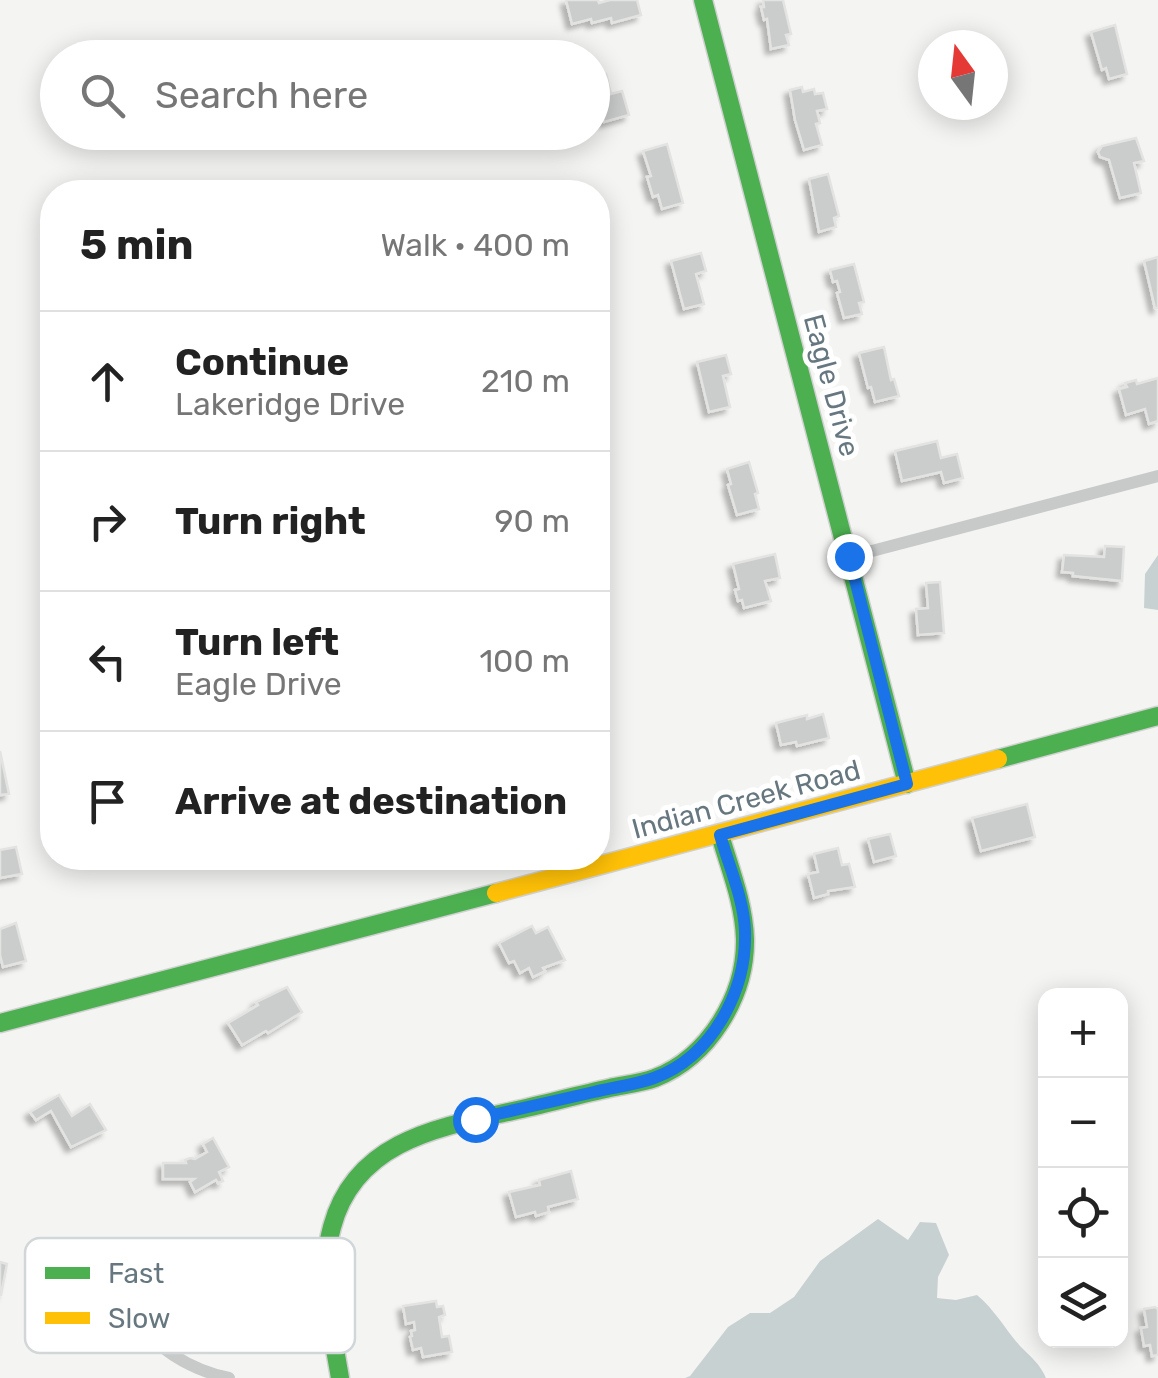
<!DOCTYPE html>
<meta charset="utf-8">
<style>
body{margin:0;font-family:Rubik,sans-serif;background:#f6f6f6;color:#222}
.controls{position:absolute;right:30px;bottom:30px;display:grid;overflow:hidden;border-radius:20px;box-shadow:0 5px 25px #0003}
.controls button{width:90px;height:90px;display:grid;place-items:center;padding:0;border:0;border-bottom:2px solid #e0e0e0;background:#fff;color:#222;font:50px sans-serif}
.compass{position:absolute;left:918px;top:30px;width:90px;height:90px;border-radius:50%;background:#fff;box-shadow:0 5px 25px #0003;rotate:345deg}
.stop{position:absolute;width:30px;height:30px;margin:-22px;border:8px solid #1a73e8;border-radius:50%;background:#fff}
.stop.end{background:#1a73e8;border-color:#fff;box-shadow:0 2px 10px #0008}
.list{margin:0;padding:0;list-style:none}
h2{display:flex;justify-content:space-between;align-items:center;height:130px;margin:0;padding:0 40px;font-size:42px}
h2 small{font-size:32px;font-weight:400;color:#767676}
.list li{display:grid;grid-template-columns:65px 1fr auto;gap:30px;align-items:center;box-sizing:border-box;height:140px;padding:0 40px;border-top:2px solid #e0e0e0}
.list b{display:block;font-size:38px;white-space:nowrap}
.list p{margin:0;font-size:32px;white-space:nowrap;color:#767676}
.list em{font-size:32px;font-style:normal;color:#767676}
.icon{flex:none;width:55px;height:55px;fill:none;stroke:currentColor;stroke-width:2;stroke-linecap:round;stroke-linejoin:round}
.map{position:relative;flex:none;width:1158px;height:1378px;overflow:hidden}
.search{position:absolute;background:#fff;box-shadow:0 5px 25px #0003;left:40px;top:40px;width:570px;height:110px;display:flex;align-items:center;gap:25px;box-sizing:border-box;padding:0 35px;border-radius:55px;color:#767676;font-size:38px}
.panel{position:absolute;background:#fff;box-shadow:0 5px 25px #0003;left:40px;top:180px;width:570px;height:690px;border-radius:40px}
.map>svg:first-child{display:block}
</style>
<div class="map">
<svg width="1158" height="1378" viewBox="0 0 1158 1378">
<defs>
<filter id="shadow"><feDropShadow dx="-5" dy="5" stdDeviation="2.5" flood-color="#0004"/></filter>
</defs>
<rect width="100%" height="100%" fill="#f4f4f3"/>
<g fill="#c8d1d2">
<path d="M1158 555V610L1144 608 1145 574Z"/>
<path d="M878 1219 908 1240 920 1222 936 1223 949 1255 938 1277 937 1298 956 1300 977 1295C995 1310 1005 1329 1020 1346 1031 1357 1040 1364 1046 1378H685L690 1376 728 1327 750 1313H770L794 1297 820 1261Z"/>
</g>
<g fill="#cbcdcd" stroke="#e3e3e2" stroke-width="2.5" filter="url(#shadow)">
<path d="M566 0H598L599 3 610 0H637L641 15 612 23 611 18 592 23 591 19 572 24Z"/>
<path d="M763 0H783L791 34 786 35 789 45 771 49 767 19 764 20 761 7H764Z"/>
<path d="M1115 25 1127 74 1109 79 1106 68 1102 70 1091 32Z"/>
<path d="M606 74 611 94 622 91 629 115 604 122 592 78Z"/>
<path d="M802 87 803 92 814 89 815 94 823 93 827 109 817 111 820 123 816 124 822 145 804 150 795 120 790 90Z"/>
<path d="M1136 138 1144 161 1134 163 1141 193 1120 198 1109 160 1100 157 1098 152 1102 146Z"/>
<path d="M667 144 683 203 662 209 658 195 653 197 647 177 651 176 643 151Z"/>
<path d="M828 174 839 216 834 218 836 227 819 232 809 179Z"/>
<path d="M701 253 706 271 696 274 704 304 684 309 671 261Z"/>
<path d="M1158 257V308H1155L1144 261Z"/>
<path d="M854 264 864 302 859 303 862 314 844 318 837 293 840 292 837 281 833 282 830 270Z"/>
<path d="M884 347 891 380 894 379 899 396 875 402 871 387 868 388 859 353Z"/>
<path d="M726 355 731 374 723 376 730 407 709 412 697 362Z"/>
<path d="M1158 378V421L1149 424 1145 409 1126 415 1119 389 1127 387 1125 383 1136 380 1137 384Z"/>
<path d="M937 441 941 458 957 454 963 478 944 483 941 472 902 481 895 451Z"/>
<path d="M749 462 758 493 755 494 759 509 737 515 728 485 731 484 727 469Z"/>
<path d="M1105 546 1124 547 1122 581 1073 576V573L1062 572 1064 555 1104 557Z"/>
<path d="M775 554 780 578 765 581 771 601 744 608 742 600 738 601 735 590 739 589 733 564Z"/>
<path d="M940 582 944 633 918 635 916 609 928 608 926 583Z"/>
<path d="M823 714 829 738 797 746 796 742 781 745 776 723 807 715V719Z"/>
<path d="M0 751 9 794 0 795Z"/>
<path d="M1027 804 1035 837 981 851 972 818Z"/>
<path d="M890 834 896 856 874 862 868 839Z"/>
<path d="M16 847 22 874 0 878V850Z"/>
<path d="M838 848 842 865 849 864 855 887 828 891V894L814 898 808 874 818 872 814 854Z"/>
<path d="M16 923 26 961 3 967 0 955V929Z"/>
<path d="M532 926 536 933 548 927 565 960 543 968 545 971 533 977 529 968 520 973 514 961 509 963 499 943Z"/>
<path d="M287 987 302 1012 268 1033 266 1031 242 1045 228 1023 258 1005 256 1002Z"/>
<path d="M59 1095 72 1116 90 1104 106 1130 71 1147 51 1111 36 1120 30 1112Z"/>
<path d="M213 1138 229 1167 219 1172 223 1181 218 1183 216 1180 195 1192 190 1182 194 1179H163V1163H186L185 1160 190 1158 195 1159 207 1152 203 1144Z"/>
<path d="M571 1171 578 1199 548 1207 549 1212 536 1216 535 1212 516 1217 509 1192 540 1185 539 1180Z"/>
<path d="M0 1262 7 1264 1 1295H0Z"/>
<path d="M436 1301 437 1307 443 1306 445 1315 439 1317 442 1337 449 1336 452 1352 423 1357 421 1348 413 1350 410 1337 412 1336 411 1331 415 1330 414 1322 406 1324 403 1306Z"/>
<path d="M1155 1307 1158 1309V1355L1152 1356 1150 1345 1144 1346 1141 1328 1147 1327 1144 1309Z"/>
</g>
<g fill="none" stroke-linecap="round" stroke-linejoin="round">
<defs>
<g id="fast">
<path d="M703 0 907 784"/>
<path d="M998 759 1158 716"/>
<path d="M0 1023 496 893"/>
<path d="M340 1378C332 1329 318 1276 332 1227 355 1141 439 1127 513 1111 545 1104 578 1095 610 1088 624 1085 641 1083 655 1078 709 1057 746 996 745 939 744 903 730 869 720 835"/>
</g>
<path id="slow" d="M496 893 998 759"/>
</defs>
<use href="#fast" stroke="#d1d1d1" stroke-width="21"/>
<use href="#slow" stroke="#d1d1d1" stroke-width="21"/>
<g stroke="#c8caca" stroke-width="12">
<path d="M849 557 1158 476"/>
<path d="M97 1248C108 1269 117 1293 130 1313 153 1347 190 1370 229 1378"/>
</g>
<use href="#fast" stroke="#4caf50" stroke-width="18"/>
<use href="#slow" stroke="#ffc107" stroke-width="18"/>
</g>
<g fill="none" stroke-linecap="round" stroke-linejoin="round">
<path stroke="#1a73e8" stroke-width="12" d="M475 1119C515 1110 554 1101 594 1092 614 1087 635 1085 654 1078 712 1057 747 991 745 931 744 900 729 866 720 835L907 784 849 556"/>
</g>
<g text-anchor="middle" stroke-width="10" stroke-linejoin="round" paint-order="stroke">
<g font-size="28" fill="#667780" stroke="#fff">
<text transform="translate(832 385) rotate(75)" y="10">Eagle Drive</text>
<text transform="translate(746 799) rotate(-15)" y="10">Indian Creek Road</text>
</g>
</g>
<rect x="25" y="1238" width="330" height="115" rx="15" fill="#fff" stroke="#d1d6d9" stroke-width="2.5"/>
<rect x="45" y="1267" width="45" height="12" fill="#4caf50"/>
<rect x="45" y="1312" width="45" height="12" fill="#ffc107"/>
<g font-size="28" fill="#667780">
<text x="108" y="1283">Fast</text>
<text x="108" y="1328">Slow</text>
</g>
</svg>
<div class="controls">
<button>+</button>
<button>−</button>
<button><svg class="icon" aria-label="locate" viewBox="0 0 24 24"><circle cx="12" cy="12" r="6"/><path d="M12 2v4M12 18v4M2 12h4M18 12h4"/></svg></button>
<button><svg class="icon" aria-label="layers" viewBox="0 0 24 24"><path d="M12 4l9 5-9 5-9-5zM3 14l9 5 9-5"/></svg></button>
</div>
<svg class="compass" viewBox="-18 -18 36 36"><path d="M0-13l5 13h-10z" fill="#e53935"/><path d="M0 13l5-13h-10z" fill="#767676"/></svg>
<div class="stop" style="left:475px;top:1119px"></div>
<div class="stop end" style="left:849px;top:556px"></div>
<div class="search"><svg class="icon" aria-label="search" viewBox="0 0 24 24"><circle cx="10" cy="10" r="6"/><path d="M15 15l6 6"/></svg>Search here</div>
<section class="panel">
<h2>5 min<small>Walk · 400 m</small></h2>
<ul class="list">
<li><svg class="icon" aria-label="ahead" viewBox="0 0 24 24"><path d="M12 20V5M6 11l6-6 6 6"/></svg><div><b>Continue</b><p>Lakeridge Drive</p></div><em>210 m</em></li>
<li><svg class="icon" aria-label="right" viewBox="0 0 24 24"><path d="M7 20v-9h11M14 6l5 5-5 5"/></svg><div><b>Turn right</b></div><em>90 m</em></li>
<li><svg class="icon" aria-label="left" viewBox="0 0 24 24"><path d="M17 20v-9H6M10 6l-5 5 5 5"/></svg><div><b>Turn left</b><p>Eagle Drive</p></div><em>100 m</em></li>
<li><svg class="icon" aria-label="arrive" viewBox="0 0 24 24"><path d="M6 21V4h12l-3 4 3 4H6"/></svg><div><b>Arrive at destination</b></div></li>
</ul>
</section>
</div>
